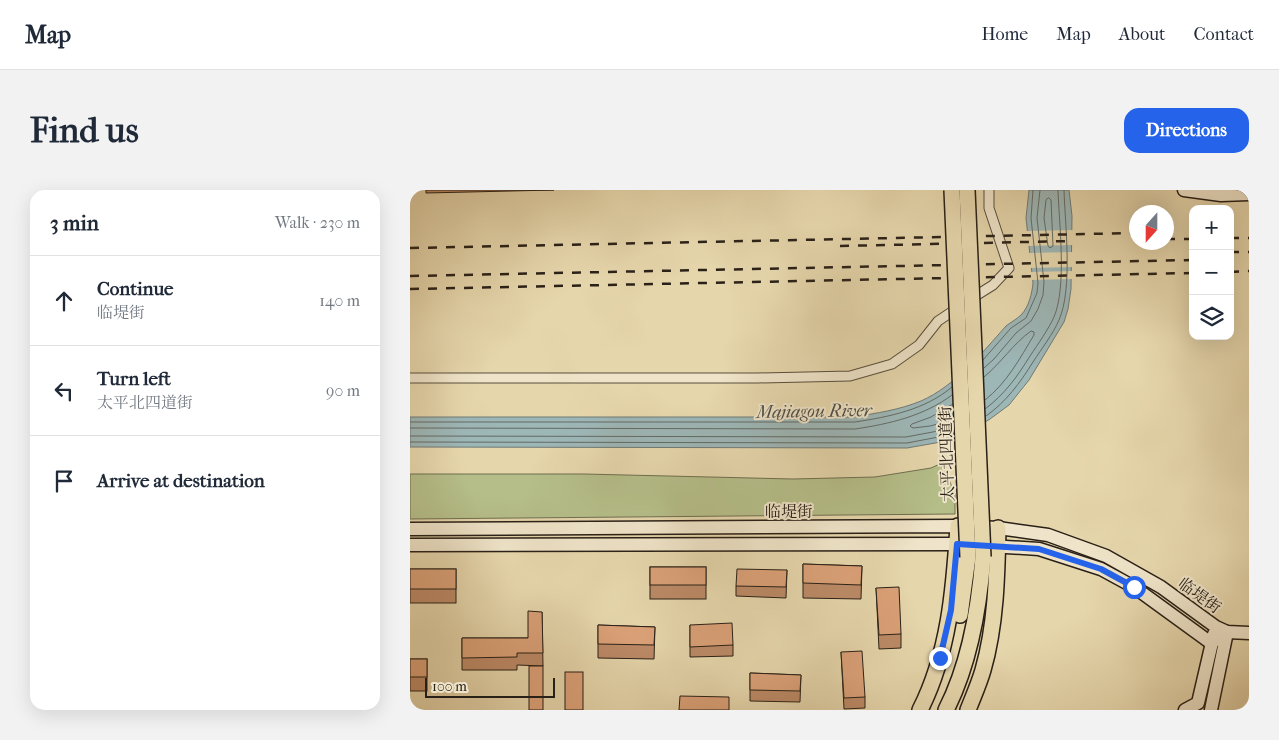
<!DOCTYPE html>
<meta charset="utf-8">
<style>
body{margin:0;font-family:"IM FELL French Canon","Noto Serif SC",serif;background:#f2f2f3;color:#1f2937}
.controls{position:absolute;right:15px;top:15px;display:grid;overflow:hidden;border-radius:10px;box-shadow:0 5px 20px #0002}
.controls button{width:45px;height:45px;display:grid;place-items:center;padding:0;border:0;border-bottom:1px solid #e0e1e3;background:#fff;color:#1f2937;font:25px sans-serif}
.compass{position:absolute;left:719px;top:15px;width:45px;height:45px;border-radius:50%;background:#fff;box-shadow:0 5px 20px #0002;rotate:201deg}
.scale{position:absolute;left:15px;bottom:12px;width:130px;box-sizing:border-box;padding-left:5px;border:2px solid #292017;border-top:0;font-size:14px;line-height:18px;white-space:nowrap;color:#292017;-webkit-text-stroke:4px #efe4c9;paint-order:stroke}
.stop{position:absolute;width:15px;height:15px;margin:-11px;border:4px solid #2563eb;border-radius:50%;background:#fff}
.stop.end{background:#2563eb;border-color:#fff;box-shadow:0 1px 5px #0008}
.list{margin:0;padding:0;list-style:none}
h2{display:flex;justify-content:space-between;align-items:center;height:65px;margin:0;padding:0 20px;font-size:21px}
h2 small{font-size:16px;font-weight:400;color:#747a83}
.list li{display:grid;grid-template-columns:32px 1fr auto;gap:15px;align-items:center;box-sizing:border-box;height:90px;padding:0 20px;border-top:1px solid #e0e1e3}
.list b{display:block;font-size:19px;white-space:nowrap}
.list p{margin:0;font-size:16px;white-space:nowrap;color:#747a83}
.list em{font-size:16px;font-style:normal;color:#747a83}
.icon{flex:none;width:28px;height:28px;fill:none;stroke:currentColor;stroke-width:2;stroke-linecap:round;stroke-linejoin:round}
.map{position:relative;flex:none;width:839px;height:520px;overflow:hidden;border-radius:15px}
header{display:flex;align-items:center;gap:30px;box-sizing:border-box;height:70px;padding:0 25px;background:#fff;border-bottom:1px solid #e0e1e3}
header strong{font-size:24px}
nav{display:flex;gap:28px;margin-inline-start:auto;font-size:18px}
.intro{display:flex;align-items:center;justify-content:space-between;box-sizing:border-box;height:120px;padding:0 30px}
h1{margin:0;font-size:35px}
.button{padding:12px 22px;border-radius:15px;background:#2563eb;color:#fff;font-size:18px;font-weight:700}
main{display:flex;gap:30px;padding:0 30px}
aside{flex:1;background:#fff;border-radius:15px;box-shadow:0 5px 20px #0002}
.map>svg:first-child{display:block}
</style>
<header>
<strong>Map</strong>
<nav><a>Home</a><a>Map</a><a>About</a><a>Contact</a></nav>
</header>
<div class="intro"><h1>Find us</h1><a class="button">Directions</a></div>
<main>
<aside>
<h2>3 min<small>Walk · 230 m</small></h2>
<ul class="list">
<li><svg class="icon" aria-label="ahead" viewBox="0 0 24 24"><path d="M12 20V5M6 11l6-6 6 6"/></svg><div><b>Continue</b><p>临堤街</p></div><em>140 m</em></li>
<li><svg class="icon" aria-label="left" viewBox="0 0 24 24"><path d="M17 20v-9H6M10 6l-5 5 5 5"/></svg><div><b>Turn left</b><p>太平北四道街</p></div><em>90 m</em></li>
<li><svg class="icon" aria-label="arrive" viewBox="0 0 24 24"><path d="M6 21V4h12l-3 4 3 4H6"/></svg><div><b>Arrive at destination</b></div></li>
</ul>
</aside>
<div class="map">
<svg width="839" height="520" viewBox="0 0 839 520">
<rect width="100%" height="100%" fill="#e6d6ac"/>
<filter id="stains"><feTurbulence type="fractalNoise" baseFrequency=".004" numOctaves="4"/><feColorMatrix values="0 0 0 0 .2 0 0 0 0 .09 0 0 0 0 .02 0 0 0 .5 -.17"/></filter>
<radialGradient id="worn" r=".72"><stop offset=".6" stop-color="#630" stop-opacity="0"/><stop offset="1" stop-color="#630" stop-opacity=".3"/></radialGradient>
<path fill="#b5be89" stroke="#6f6f50" d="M532 273 545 304V324L0 329V284H174L383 289 465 287 521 278Z"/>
<path fill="#9db6b6" stroke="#6f7a76" d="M619 0H659L662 26 661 99 658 119 654 132 619 190 599 215 580 229 548 249 497 258 0 257V227H444C467 223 489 220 511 211 545 196 572 163 596 136 601 132 607 129 611 125 619 117 622 103 623 93L616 28Z"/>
<g fill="#e6d6ac">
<path d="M664 40V55L616 56 615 41Z"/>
<path d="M664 62V77L619 78 617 63Z"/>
<path d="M664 81V89L620 90 619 82Z"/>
</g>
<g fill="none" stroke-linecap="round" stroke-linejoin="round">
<g stroke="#636b66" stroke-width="1">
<path d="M639 8 641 10 643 56 640 58 638 56 634 28 636 10Z"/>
<path d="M573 170 601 138 616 128 627 103 628 93 621 28 623 0"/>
<path d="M574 178 584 169 606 143 621 131 628 119 633 105 634 92 627 28 630 0"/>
<path d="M574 187C591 173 603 154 621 141L624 142V145C610 168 597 193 575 210"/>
<path d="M543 214 521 227 502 234 500 236 503 238 520 236 543 230"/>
<path d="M575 219C595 204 607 187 620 166 628 154 638 140 644 127 657 96 649 34 648 0"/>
<path d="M576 226C596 212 610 193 623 172 632 158 643 144 649 130 663 98 655 35 654 0"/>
<path d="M0 232H445C478 227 515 220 542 197"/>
<path d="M0 238 445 239C479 234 514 226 542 205"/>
<path d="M0 246 496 247 544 238"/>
<path d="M0 252 497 253 544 244"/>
</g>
<defs>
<g id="street">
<path d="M559 110 583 95 599 78 579 18V0"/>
<path d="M0 188H348L440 186 482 174 509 155 528 131 549 117"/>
</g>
<g id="secondary">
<path d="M774 0 811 5 839 4"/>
<path d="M0 339 548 336 588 338 638 345 696 366 751 397 806 437 817 442 839 443"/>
<path d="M0 355 555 354"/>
<path d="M580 356 629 359 691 379 724 397 801 453 817 442"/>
<path d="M775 520 788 513 804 444"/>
<path d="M801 520 817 442"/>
</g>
<g id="primary">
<path d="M550 425 558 367"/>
<path d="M510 520C539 463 544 399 548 336"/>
<path d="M536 520C560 473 569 419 573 367"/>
<path d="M558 520C563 507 569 494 573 480 586 435 587 385 588 338"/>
</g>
</defs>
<use href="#street" stroke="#584e3c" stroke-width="11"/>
<use href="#secondary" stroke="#292017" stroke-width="15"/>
<use href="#primary" stroke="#292017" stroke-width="18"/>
<use href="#street" stroke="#efe4c9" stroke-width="9"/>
<use href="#secondary" stroke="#efe4c9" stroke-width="12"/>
<use href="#primary" stroke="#e6d6ac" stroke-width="15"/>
<g stroke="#292017" stroke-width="2.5" stroke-dasharray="9 9" stroke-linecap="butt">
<path d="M820 48H839"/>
<path d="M756 49H783"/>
<path d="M430 56 662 51"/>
<path d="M0 58 726 43"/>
<path d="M820 62H839"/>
<path d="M820 82 839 81"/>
<path d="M0 86 783 70"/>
<path d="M0 99 783 83"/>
</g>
<defs>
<g id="primary-bridge">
<path d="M542 0 558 367"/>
<path d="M557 0 573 367"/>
</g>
</defs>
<use href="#primary-bridge" stroke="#292017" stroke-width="18" stroke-linecap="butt"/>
<use href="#primary-bridge" stroke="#e6d6ac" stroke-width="15"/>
</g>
<g fill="#bc8a67" stroke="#292017">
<path d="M16 0H144L16 3Z"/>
<path d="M393 374 452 376 451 409 393 408Z"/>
<rect x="240" y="377" width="56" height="32"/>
<rect x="0" y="379" width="46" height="34"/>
<path d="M377 380 376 408 326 406V396Z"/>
<path d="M466 398 491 444V458L469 459Z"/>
<path d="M132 422 133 476 107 475V480H52V448H118Z"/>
<path d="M188 435 245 437 244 469 188 468Z"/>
<path d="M280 435 323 455V466L280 467Z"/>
<path d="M431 462 455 507V518L434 519Z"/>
<rect x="0" y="469" width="17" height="32"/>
<path d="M340 483 391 485 390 512 340 511Z"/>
</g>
<g fill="#dba178" stroke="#292017">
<path d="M393 374 452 376 451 395 393 393Z"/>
<rect x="240" y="377" width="56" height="18"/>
<rect x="0" y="379" width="46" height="20"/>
<path d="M327 379 377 380 376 397 326 396Z"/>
<path d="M489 397 491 444 469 445 466 398Z"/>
<path d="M118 421 132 422 133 463H107V467L52 468V448H118Z"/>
<path d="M322 433 323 455 280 457V435Z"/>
<path d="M188 435 245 437 244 455 188 454Z"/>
<path d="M452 461 455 507 434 508 431 462Z"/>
<rect x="0" y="469" width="17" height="18"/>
<rect x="119" y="476" width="14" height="44"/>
<rect x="155" y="482" width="18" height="38"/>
<path d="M340 483 391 485 390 501 340 500Z"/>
<path d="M270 506 319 507V520H269Z"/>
</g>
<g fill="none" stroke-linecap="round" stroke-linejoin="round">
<path stroke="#2563eb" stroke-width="6" d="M530 468 541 420 547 354 629 359 691 379 724 397"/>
</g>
<g text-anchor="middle" stroke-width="4" stroke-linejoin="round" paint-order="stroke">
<g font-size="16" fill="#292017" stroke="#efe4c9">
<text transform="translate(536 264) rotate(-92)" y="6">太平北四道街</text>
<text x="379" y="327">临堤街</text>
<text transform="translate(790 405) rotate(36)" y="6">临堤街</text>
</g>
<g font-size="18" font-style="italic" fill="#4c4d47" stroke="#efe4c9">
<text transform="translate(404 221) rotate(-1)" y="6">Majiagou River</text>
</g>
</g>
<rect width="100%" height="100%" filter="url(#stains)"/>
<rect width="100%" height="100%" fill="url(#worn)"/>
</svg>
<div class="controls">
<button>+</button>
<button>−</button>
<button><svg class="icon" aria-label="layers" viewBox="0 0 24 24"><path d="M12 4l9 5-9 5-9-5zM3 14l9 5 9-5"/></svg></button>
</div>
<svg class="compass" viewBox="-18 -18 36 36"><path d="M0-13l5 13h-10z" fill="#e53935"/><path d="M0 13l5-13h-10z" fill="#747a83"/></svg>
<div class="scale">100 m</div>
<div class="stop" style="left:724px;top:397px"></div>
<div class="stop end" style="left:530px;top:468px"></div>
</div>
</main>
